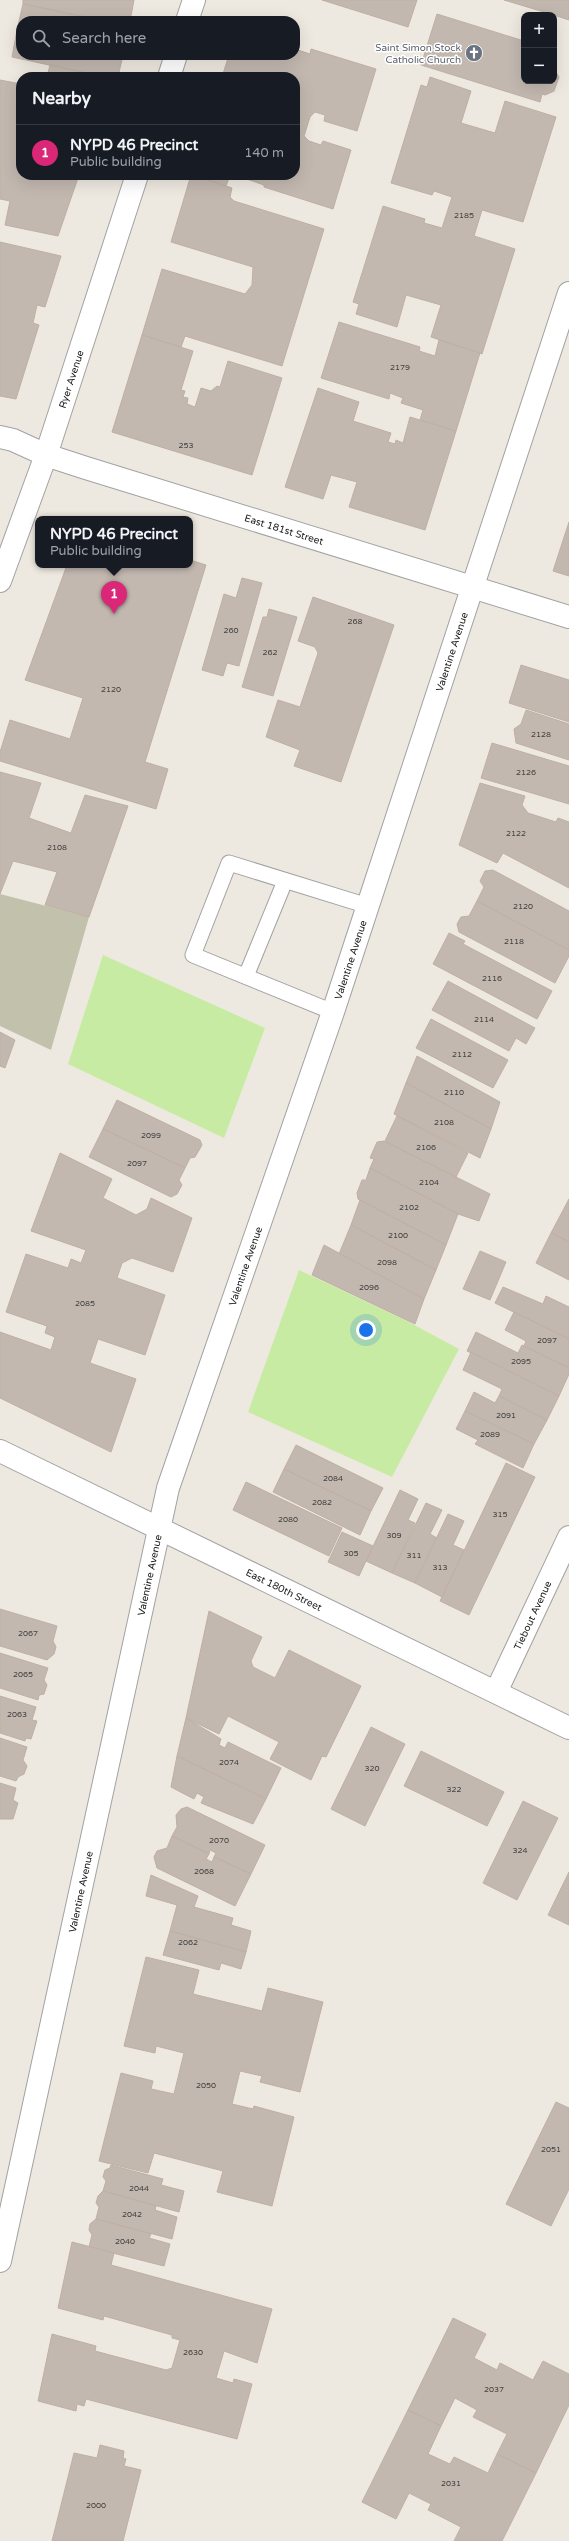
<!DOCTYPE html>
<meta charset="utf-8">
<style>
body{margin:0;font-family:"Varela Round",sans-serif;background:#20242c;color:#f1f3f6}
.controls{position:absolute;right:12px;top:12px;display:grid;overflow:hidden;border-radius:8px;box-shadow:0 4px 16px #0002}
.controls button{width:36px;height:36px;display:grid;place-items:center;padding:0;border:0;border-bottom:1px solid #363941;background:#171b24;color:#f1f3f6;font:20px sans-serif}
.you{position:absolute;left:366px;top:1330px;width:14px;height:14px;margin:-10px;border:3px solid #fff;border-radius:50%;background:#1a73e8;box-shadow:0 0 0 6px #1a73e833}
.badge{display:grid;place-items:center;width:26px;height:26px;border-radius:50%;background:#db2777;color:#fff;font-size:13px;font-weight:700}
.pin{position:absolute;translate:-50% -33px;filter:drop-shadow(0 1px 2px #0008)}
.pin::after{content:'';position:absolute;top:21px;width:14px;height:12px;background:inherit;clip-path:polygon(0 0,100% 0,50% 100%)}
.popup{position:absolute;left:35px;top:516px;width:158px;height:52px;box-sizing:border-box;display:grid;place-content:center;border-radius:8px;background:#171b24;filter:drop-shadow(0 1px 3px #0005);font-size:13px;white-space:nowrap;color:#9ea1a6}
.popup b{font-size:15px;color:#f1f3f6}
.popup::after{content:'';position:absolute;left:50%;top:100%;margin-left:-8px;border:8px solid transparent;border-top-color:#171b24}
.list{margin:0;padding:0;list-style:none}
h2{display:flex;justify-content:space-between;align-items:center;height:52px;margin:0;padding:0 16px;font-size:17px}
h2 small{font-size:13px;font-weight:400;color:#9ea1a6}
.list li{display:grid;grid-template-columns:26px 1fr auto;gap:12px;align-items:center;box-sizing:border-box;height:56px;padding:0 16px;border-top:1px solid #363941}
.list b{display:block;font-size:15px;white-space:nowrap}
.list p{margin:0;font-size:13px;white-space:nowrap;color:#9ea1a6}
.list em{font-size:13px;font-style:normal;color:#9ea1a6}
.icon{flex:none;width:22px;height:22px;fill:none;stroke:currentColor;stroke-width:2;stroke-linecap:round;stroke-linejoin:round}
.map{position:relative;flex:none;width:569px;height:2541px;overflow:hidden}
.search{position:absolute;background:#171b24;box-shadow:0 4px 16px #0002;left:16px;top:16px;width:284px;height:44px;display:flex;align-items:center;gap:10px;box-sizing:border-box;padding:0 14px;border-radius:16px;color:#9ea1a6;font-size:15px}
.panel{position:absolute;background:#171b24;box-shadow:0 4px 16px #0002;left:16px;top:72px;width:284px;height:108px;border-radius:16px}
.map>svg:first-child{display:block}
</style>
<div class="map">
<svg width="569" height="2541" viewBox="0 0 569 2541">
<rect width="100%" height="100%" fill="#eee9e0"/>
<path fill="#c2c2ac" d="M0 894 89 917 51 1050 0 1026Z"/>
<g fill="#c7eba3">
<path d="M103 955 265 1028 224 1138 68 1064Z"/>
<path d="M299 1270 405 1320 459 1349 392 1477 248 1412Z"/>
</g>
<g fill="#c2b8b0" stroke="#c0afa2">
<path d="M23 0H134L130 21H104L23 4Z"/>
<path d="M322 0H417L408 27Z"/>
<path d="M504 0H569V20L554 15Z"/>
<path d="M23 4 104 21H21V31L17 30Z"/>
<path d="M437 14 524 41V81H554V69L559 77 554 91 545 95 542 94 540 102 421 65Z"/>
<path d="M17 30 21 31V55H123L118 77H105L12 57Z"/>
<path d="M295 49 310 54 311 49 376 69 357 131 324 121 325 115 315 112 310 117 304 136 309 141 321 145 323 141 351 150 333 209 264 187V185L238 176 229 178 226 186 192 175H295V77H222L229 55H295Z"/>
<path d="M50 65 105 77H47Z"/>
<path d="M430 77 471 91 461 123 495 133 505 101 556 117 523 222 482 210 474 236 515 249 482 354 431 337 441 305 406 295 397 327 356 314 359 304 353 302 383 206 425 219 424 223 442 228 452 197 434 191 432 195 391 183 421 85 427 87Z"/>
<path d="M0 80 21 84V139L18 153H21V175H79L58 236 5 225 10 201 0 199Z"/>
<path d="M191 175 232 188 230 197 234 201 324 229 282 366 185 336 181 347 142 335 162 269 245 294 252 285 253 267 171 242Z"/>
<path d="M0 242 61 256 45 307 37 305 33 323 39 325 16 399 0 396Z"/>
<path d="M339 322 420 347 419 351 435 356 439 340 480 353 456 431 420 420 423 410 401 403 403 398 390 393 389 399 321 378Z"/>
<path d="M142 335 193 351 181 390 185 391 183 397 188 398 187 404 195 407 201 388 211 391 217 386 220 387 228 361 282 378 252 475 112 432Z"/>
<path d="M318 388 359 402 353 421 391 433 388 442 395 444 396 440 403 443 410 417 456 431 425 530 349 507 357 482 331 475 323 499 285 487Z"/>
<path d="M569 522V576L553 571Z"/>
<path d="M190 560 206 565 145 762 168 769 156 809 0 761V752L10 720 70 739 83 698 25 680 67 565H190Z"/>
<path d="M242 578 262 583 239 666 227 663 223 676 202 670 224 594 236 598Z"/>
<path d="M313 597 394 625 341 782 294 766 300 750 266 737 278 700 300 707 318 653 315 647 298 641Z"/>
<path d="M269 609 297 617 273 696 242 687 263 617H267Z"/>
<path d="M521 665 569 680V722L509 703Z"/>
<path d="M526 710 569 724V760L516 743 514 729 521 724Z"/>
<path d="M492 743 569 766V804L481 778Z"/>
<path d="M0 772 41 783 29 818 71 833 85 795 128 806 89 917 45 905 57 872 13 861 0 894Z"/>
<path d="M480 783 525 796 522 805 528 813 556 822 558 818 569 822V888L503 853 497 863 459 845Z"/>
<path d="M493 870 569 911V950L477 901 484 887 480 881 485 871Z"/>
<path d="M477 901 569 950V956L555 983 459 932 457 924 461 917 469 916Z"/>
<path d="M449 933 465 941 463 944 552 991 537 1019 433 964Z"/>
<path d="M448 981 535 1028 526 1044 516 1038 509 1051 432 1010Z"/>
<path d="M431 1019 508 1060 493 1088 416 1048Z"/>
<path d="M0 1032 15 1040 5 1068 0 1066Z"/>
<path d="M417 1056 500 1102 491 1129 406 1083Z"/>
<path d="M406 1083 491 1129 480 1158 394 1114Z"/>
<path d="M117 1100 200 1140 202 1145 195 1157 190 1158 185 1168 103 1129Z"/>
<path d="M397 1116 468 1153 455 1179 385 1141Z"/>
<path d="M103 1129 185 1168 179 1180 182 1185 177 1194 171 1197 89 1157Z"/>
<path d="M384 1141 490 1194 479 1221 458 1214 370 1168 374 1159 370 1158 377 1142Z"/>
<path d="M60 1153 112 1179 103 1198 136 1215 147 1209 151 1198 192 1218 173 1272 132 1258 122 1263 117 1278 165 1295 145 1355 98 1339 90 1363 136 1379 111 1452 0 1398V1332L51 1350 55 1337 45 1333 47 1326 6 1312 26 1254 68 1268 71 1259 81 1263 86 1250 31 1231Z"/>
<path d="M370 1168 458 1214 446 1245 358 1199 357 1193 362 1180H366Z"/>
<path d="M569 1199V1242L551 1233Z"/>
<path d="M360 1200 446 1245 436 1270 351 1225Z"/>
<path d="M351 1225 436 1270 424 1299 339 1254Z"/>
<path d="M551 1233 569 1242V1280L536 1263Z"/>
<path d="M324 1245 424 1299 415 1324 312 1275Z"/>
<path d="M480 1251 506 1262 490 1300 463 1289Z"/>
<path d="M503 1287 543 1304 546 1296 569 1307V1339L495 1303Z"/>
<path d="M514 1312 569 1339V1368L524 1346 526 1341 505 1330Z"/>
<path d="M476 1332 518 1353 522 1345 524 1346 569 1368V1374L559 1396 467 1351Z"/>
<path d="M471 1352 559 1396 547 1420 499 1396 502 1389 463 1370Z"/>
<path d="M474 1392 495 1403 499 1396 547 1420 534 1444 465 1411Z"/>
<path d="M465 1411 534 1444 523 1468 475 1444 478 1440 456 1429Z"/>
<path d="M296 1445 383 1488 371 1511 284 1469Z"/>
<path d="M506 1463 535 1477 469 1615 440 1601Z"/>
<path d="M284 1469 371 1511 360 1535 273 1492Z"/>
<path d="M246 1482 342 1528 329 1556 233 1510Z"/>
<path d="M400 1490 418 1499 408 1520 415 1523 392 1573 366 1561Z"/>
<path d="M426 1503 442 1510 430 1534 437 1538 415 1583 392 1573Z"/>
<path d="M448 1514 464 1521 453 1545 464 1550 442 1597 415 1583Z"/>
<path d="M342 1532 373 1546 359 1576 328 1562Z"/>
<path d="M0 1609 57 1626 53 1641 56 1647 54 1654 47 1660 0 1646Z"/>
<path d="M209 1611 262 1637 251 1661 253 1667 275 1678 289 1650 361 1686 326 1757 322 1756 311 1780 270 1759 279 1742 228 1716 219 1734 186 1718Z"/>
<path d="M0 1653 48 1668 44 1680 47 1685 44 1694 39 1695 38 1700 0 1688Z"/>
<path d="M0 1696 36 1707 32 1720 37 1721 31 1739 26 1738 25 1741 0 1733Z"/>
<path d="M186 1718 221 1739 219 1745 225 1748 228 1742 281 1768 266 1799 177 1756Z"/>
<path d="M371 1727 405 1744 365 1826 331 1809Z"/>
<path d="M0 1738 27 1747 23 1760 27 1766 24 1774 18 1777 16 1781 0 1776Z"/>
<path d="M421 1751 504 1792 487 1826 404 1786Z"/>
<path d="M177 1756 266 1799 253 1824 201 1803 204 1797 197 1793 194 1799 171 1787Z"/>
<path d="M0 1783 16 1788 13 1800 18 1803 13 1819H0Z"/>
<path d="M523 1801 558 1818 517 1900 483 1883Z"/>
<path d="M187 1807 265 1845 251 1874 214 1857 216 1853 210 1850 209 1854 172 1836 177 1827 176 1815 181 1809Z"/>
<path d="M172 1836 209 1854 206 1859 212 1862 214 1857 251 1874 235 1906 157 1868 154 1857 157 1851 167 1848Z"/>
<path d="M569 1872V1925L548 1915Z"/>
<path d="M151 1875 198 1896 194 1907 233 1918 231 1925 251 1931 246 1952 170 1931 177 1905 146 1896Z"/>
<path d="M170 1931 246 1952 241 1969 221 1963 219 1970 163 1955Z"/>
<path d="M146 1957 199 1970 193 1994 262 2011 268 1988 323 2002 300 2092 260 2082 262 2076 240 2071 232 2104 253 2109 254 2106 294 2117 272 2206 217 2192 223 2171 154 2153 148 2173 99 2161 121 2073 153 2081 151 2089 174 2094 184 2053 156 2046 155 2053 124 2046Z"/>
<path d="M556 2102 569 2108V2189L551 2226 506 2204Z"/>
<path d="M111 2165 163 2179 161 2185 184 2191 179 2212 103 2191 106 2181 103 2177 105 2170 110 2168Z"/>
<path d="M103 2191 156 2206 155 2210 177 2217 172 2239 96 2219 99 2207 96 2203 98 2196Z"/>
<path d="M96 2219 151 2234 149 2238 170 2244 164 2266 89 2247 92 2235 89 2230 90 2224Z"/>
<path d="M72 2242 114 2253 111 2265 272 2309 257 2363 224 2351 216 2378 233 2383 234 2379 252 2384 237 2439 86 2399 84 2406 77 2404 76 2411 38 2401 52 2334 96 2346 95 2351 166 2370 172 2368 180 2340 172 2338V2335L104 2316 103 2320 58 2308Z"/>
<path d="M453 2318 486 2334 474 2358 497 2370 500 2363 533 2380 543 2361 569 2374V2405L536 2473 497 2454 507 2434 473 2417 477 2410 455 2398 441 2426 408 2410Z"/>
<path d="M408 2410 441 2426 428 2454 450 2464 454 2457 488 2473 497 2454 536 2473 502 2541H454L461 2527 428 2510 431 2504 409 2493 396 2519 362 2502Z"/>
<path d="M100 2445 124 2451 123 2458 126 2459 124 2466 141 2470 123 2541H52L74 2453 97 2458Z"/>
</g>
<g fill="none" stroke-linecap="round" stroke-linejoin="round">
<defs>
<g id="service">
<path d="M246 976 285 881"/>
<path d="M333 1012 193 955 229 863 368 906"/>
</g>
<g id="minor">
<path d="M187 21 194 0"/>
<path d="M169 77 176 55"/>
<path id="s1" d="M0 437 13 440 46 455 86 468 569 617"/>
<path id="s2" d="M0 581 46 455 137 175"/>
<path id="s3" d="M0 1451 569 1728"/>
<path id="s4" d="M496 1692 569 1537"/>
</g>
<g id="tertiary">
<path id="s5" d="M0 2261 168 1488 333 1012 569 293"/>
</g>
</defs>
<use href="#service" stroke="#a2a2a2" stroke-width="17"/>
<use href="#minor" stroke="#a2a2a2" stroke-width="24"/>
<use href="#tertiary" stroke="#a2a2a2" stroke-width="24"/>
<use href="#service" stroke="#fff" stroke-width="15"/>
<use href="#minor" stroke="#fff" stroke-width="22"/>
<use href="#tertiary" stroke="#fff" stroke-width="22"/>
</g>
<defs>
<symbol id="church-disc" viewBox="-11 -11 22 22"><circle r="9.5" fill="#6b7280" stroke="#fff"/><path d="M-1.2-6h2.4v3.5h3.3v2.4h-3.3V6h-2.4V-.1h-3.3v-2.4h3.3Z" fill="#fff"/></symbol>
</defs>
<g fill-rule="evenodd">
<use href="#church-disc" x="464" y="43" width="20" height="20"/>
</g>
<g text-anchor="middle" stroke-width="3" stroke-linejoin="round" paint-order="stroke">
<g font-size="8" fill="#454240">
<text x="464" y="218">2185</text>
<text x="400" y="370">2179</text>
<text x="186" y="448">253</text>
<text x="355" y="624">268</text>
<text x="231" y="633">260</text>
<text x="270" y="655">262</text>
<text x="111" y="692">2120</text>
<text x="541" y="737">2128</text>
<text x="526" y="775">2126</text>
<text x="516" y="836">2122</text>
<text x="57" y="850">2108</text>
<text x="523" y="909">2120</text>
<text x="514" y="944">2118</text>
<text x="492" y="981">2116</text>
<text x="484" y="1022">2114</text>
<text x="462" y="1057">2112</text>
<text x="454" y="1095">2110</text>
<text x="444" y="1125">2108</text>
<text x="151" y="1138">2099</text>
<text x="426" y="1150">2106</text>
<text x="137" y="1166">2097</text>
<text x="429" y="1185">2104</text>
<text x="409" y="1210">2102</text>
<text x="398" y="1238">2100</text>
<text x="387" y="1265">2098</text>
<text x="369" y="1290">2096</text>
<text x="85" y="1306">2085</text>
<text x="547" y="1343">2097</text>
<text x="521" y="1364">2095</text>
<text x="506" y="1418">2091</text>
<text x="490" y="1437">2089</text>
<text x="333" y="1481">2084</text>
<text x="322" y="1505">2082</text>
<text x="500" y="1517">315</text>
<text x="288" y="1522">2080</text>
<text x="394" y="1538">309</text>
<text x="351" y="1556">305</text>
<text x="414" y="1558">311</text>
<text x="440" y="1570">313</text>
<text x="28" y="1636">2067</text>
<text x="23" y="1677">2065</text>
<text x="17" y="1717">2063</text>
<text x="229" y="1765">2074</text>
<text x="372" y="1771">320</text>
<text x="454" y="1792">322</text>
<text x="219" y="1843">2070</text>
<text x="520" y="1853">324</text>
<text x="204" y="1874">2068</text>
<text x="188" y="1945">2062</text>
<text x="206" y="2088">2050</text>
<text x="551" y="2152">2051</text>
<text x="139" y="2191">2044</text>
<text x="132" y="2217">2042</text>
<text x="125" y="2244">2040</text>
<text x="193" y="2355">2630</text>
<text x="494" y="2392">2037</text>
<text x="451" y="2486">2031</text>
<text x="96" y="2508">2000</text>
</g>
<g font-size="10" fill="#5b616d" stroke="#fff" text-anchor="end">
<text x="461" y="51">Saint Simon Stock<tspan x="461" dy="12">Catholic Church</tspan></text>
</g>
<g font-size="10" fill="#1b1b1b" stroke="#fff">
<text dy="4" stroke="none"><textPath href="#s2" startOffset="214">Ryer Avenue</textPath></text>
<text dy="4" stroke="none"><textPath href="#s1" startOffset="299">East 181st Street</textPath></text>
<text dy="4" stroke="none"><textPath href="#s5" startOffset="1674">Valentine Avenue</textPath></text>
<text dy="4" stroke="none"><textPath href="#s5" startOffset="1350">Valentine Avenue</textPath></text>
<text dy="4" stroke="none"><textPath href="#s5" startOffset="1026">Valentine Avenue</textPath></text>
<text dy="4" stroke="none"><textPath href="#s5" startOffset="702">Valentine Avenue</textPath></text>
<text dy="4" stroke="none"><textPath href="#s3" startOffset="316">East 180th Street</textPath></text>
<text dy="4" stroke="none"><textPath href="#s4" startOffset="85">Tiebout Avenue</textPath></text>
<text dy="4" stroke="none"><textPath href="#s5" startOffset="378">Valentine Avenue</textPath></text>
</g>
</g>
</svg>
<div class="controls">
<button>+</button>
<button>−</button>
</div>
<div class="you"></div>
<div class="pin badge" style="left:114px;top:614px">1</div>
<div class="popup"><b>NYPD 46 Precinct</b>Public building</div>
<div class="search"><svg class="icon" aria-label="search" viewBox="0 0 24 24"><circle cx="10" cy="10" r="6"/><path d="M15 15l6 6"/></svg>Search here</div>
<section class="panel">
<h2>Nearby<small></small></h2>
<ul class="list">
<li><span class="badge">1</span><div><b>NYPD 46 Precinct</b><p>Public building</p></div><em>140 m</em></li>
</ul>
</section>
</div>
